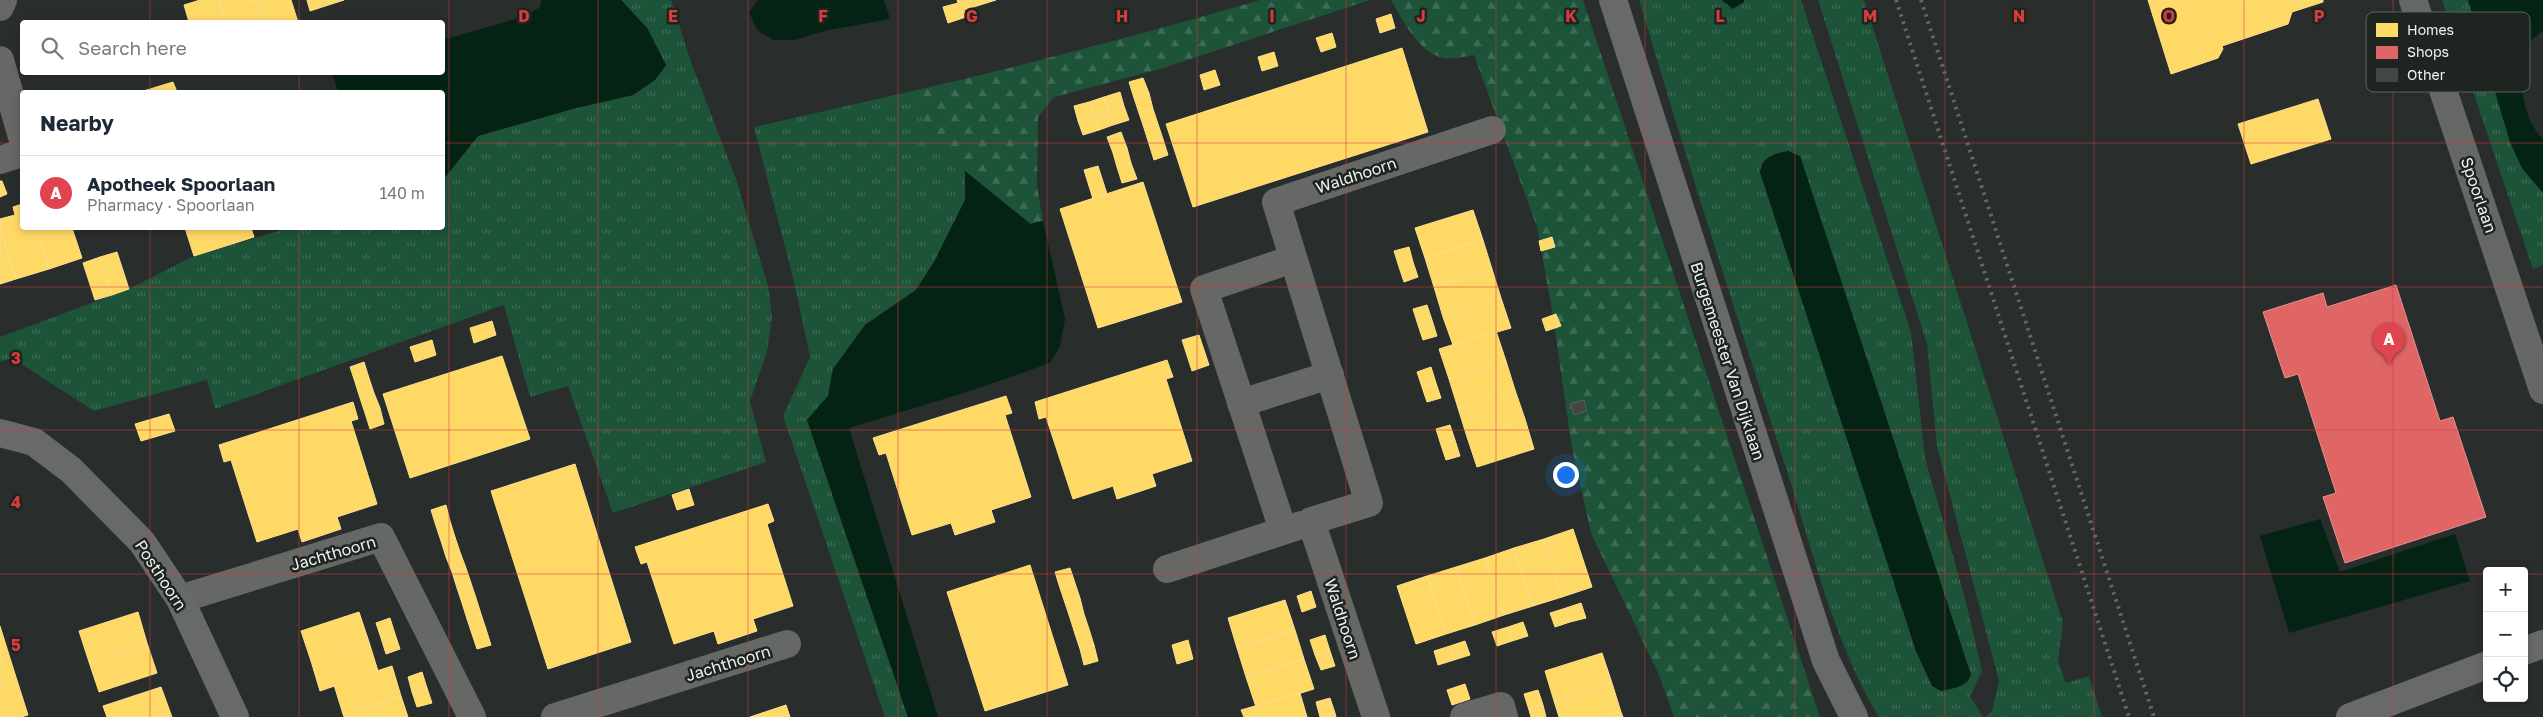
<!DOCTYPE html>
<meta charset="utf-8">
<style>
body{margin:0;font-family:"Golos Text",sans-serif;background:#f6f6f7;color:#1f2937}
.controls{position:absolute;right:15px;bottom:15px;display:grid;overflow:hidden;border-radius:5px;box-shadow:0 2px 8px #0003}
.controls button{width:45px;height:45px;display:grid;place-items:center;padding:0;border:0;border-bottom:1px solid #e0e1e3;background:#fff;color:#1f2937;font:25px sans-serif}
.you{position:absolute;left:1565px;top:474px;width:18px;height:18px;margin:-12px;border:4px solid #fff;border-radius:50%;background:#1a73e8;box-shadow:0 0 0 8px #1a73e833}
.badge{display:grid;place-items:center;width:32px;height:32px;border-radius:50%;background:#0f766e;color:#fff;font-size:16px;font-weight:700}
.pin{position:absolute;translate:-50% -41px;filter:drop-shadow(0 1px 2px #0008)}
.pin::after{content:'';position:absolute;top:26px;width:18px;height:15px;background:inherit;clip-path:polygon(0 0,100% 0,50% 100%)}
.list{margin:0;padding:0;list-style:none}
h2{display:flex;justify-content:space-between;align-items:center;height:65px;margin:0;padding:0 20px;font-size:21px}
h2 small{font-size:16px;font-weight:400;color:#747a83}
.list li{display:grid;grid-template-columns:32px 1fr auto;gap:15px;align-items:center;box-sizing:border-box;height:75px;padding:0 20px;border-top:1px solid #e0e1e3}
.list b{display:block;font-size:19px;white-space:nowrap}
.list p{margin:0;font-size:16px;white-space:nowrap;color:#747a83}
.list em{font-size:16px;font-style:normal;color:#747a83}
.icon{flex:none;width:28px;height:28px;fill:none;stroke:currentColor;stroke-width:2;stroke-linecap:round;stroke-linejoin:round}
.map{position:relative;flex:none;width:2543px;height:717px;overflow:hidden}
.search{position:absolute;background:#fff;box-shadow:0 2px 8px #0003;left:20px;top:20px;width:425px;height:55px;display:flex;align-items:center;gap:12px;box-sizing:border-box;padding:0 18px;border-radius:5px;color:#747a83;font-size:19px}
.panel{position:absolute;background:#fff;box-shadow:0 2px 8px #0003;left:20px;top:90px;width:425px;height:140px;border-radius:5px}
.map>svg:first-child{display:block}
</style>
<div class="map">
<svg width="2543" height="717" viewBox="0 0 2543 717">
<defs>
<pattern id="grass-tufts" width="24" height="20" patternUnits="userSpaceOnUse" patternTransform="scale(1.25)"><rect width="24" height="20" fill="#1c5339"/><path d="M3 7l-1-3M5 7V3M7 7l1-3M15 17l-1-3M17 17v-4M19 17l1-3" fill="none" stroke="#3d6c56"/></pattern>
<pattern id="forest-firs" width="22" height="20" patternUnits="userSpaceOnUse" patternTransform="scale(1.25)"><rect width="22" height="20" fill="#1c5339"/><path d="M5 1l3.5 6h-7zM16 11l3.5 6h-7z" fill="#3d6c56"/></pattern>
</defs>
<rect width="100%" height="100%" fill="#292d2b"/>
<g fill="url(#grass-tufts)" fill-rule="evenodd">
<path d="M621 0H671L691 62 736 179 768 286 772 317 767 352 750 401 766 462 613 513 568 386 530 397 504 305 215 409 207 380 94 411 12 358 0 362V337L129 289 194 256 289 228H442L443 180 478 136 576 108 633 95 655 80 666 65 647 28Z"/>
<path d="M1639 0H1722L1723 3 1744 2V0H1801L1911 332 1925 458 1965 598 1982 671 1970 696 1983 717H1879C1836 648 1811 546 1786 468 1735 313 1686 157 1639 0ZM1775 154 1800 156 1971 675 1967 683 1932 686 1916 651 1760 172 1762 163Z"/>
<path d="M1818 0H1864L2063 623 2058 662 2066 683 2089 676 2102 717H1985L1992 711 1999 681 1937 446 1927 344Z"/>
<path d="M2442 0H2468L2510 142 2522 168 2543 193V265L2533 269Z"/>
<path d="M908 92 935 137 965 171V200L934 262 916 290 865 325 833 369 828 396 807 420 908 717H885L783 416 810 357 794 282 754 127Z"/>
</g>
<g fill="url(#forest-firs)">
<path d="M1260 0H1370L1160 69 1054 97 1038 117 1037 186 1043 221 1031 224 965 171 935 137 908 92C1026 65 1143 34 1260 0Z"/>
<path d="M1391 0H1583L1820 717H1674L1659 675 1591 533 1572 448 1551 304 1537 227 1474 55C1465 56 1452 60 1443 58 1418 52 1403 20 1391 0Z"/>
</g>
<g fill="#052314">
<path d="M542 0H621L647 28 666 65 655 80 633 95 576 108 478 136 443 180 442 92H338L332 73 442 72 443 40 522 17 539 8Z"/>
<path d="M758 0H884L890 19 824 31 795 40H773L757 30 749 12Z"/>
<path d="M1722 0H1744V2L1733 9Z"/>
<path d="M2468 0H2543V31C2538 35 2529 41 2527 47 2516 74 2522 119 2543 139V193L2522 168 2510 142Z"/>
<path d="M1788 151 1800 156 1971 675C1965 688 1954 688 1941 691L1932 686 1916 651 1760 172C1763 156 1774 154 1788 151Z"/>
<path d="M965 171 1030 224 1043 221 1065 319 1060 346 1050 363 973 390 849 428 938 717H908L807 420 828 396 833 369 865 325 916 290 934 262 965 200Z"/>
<path d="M2320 519 2340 572 2455 534 2470 581 2289 633 2260 536Z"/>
</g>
<g fill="#ffd966" stroke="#fae18f">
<path d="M200 0H218L226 22H189L184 5Z"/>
<path d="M218 0H255L262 22H226Z"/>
<path d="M255 0H291L298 22H262Z"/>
<path d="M307 0H344L310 11Z"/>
<path d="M957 0H996L964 10 966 17 948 23 943 7 958 3Z"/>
<path d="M2148 0H2323V2L2292 12 2288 24 2222 46 2223 49 2218 58 2171 74Z"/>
<path d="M1391 14 1395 28 1380 33 1376 19Z"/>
<path d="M1332 33 1336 47 1321 52 1316 38Z"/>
<path d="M1402 48 1428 132 1193 207 1166 124Z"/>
<path d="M1274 52 1278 66 1262 71 1258 57Z"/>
<path d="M1215 70 1220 85 1204 90 1200 75Z"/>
<path d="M1143 78 1149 93 1134 98 1129 82Z"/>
<path d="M173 82 177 92H140Z"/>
<path d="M1120 92 1124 106 1108 111 1104 97Z"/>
<path d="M1149 93 1153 109 1139 113 1134 98Z"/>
<path d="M1104 97 1108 111 1094 116 1089 102Z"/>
<path d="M2318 99 2331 139 2251 164 2238 124Z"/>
<path d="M1089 102 1094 116 1078 121 1074 106Z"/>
<path d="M1124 106 1129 120 1113 125 1108 111Z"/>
<path d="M1153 109 1158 124 1144 128 1139 113Z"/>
<path d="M1108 111 1113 125 1099 130 1094 116Z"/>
<path d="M1094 116 1099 130 1083 135 1078 121Z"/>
<path d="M1158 124 1163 139 1149 144 1144 128Z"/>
<path d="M1121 132 1127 148 1113 153 1107 137Z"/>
<path d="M1163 139 1168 155 1154 160 1149 144Z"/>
<path d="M1127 148 1131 163 1117 167 1113 153Z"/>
<path d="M1131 163 1137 179 1122 183 1117 167Z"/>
<path d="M1098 166 1107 194 1093 199 1084 170Z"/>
<path d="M0 181H2L7 194 0 197Z"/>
<path d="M1143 182 1182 302 1098 328 1060 209Z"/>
<path d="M22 204V228H35L49 269 16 279 0 229V219L15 215 13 207Z"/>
<path d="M1473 210 1483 240 1425 258 1415 228Z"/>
<path d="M35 228H72L82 258 49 269Z"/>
<path d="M185 228H251L254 237 194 256Z"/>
<path d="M0 229 16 279 0 284Z"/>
<path d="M1552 237 1555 247 1541 251 1539 241Z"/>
<path d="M1483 240 1492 269 1434 287 1425 258Z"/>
<path d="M1409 247 1413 262 1399 267 1394 251Z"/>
<path d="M117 252 129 289 112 295 100 257Z"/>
<path d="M100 257 112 295 95 300 83 263Z"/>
<path d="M1413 262 1418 277 1404 282 1399 267Z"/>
<path d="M1492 269 1501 298 1443 317 1434 287Z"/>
<path d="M1501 298 1511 328 1453 345 1443 317Z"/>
<path d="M1427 305 1432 320 1418 325 1413 309Z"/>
<path d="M1556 314 1561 326 1546 331 1542 319Z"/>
<path d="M1432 320 1437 336 1423 340 1418 325Z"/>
<path d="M492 321 496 335 474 343 470 328Z"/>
<path d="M1496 331 1506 361 1449 379 1439 349Z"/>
<path d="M1199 335 1209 365 1192 371 1182 340Z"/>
<path d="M432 340 436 355 415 362 410 347Z"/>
<path d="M502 356 530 439 410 478 383 394Z"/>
<path d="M1167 360 1173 377 1166 379 1192 461 1152 474 1156 486 1117 499 1113 486 1073 499 1046 417 1039 419 1035 402Z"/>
<path d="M1506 361 1515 390 1458 408 1449 379Z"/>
<path d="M364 362 369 378 355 382 350 367Z"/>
<path d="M1431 367 1436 383 1422 387 1417 372Z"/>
<path d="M369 378 374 393 360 398 355 382Z"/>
<path d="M1436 383 1441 398 1427 402 1422 387Z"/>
<path d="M1515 390 1525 419 1467 437 1458 408Z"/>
<path d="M374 393 380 408 365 413 360 398Z"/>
<path d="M1006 396 1012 413 1005 415 1031 497 991 510 995 522 955 535 951 523 912 535 886 453 879 455 873 438Z"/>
<path d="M353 402 358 419 351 421 377 504 337 517 341 529 302 542 298 529 257 542 231 460 224 462 219 445Z"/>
<path d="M380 408 384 424 370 429 365 413Z"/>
<path d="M169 414 175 431 141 441 135 424Z"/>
<path d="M1525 419 1534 449 1477 467 1467 437Z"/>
<path d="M1450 425 1455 440 1441 445 1436 429Z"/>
<path d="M1455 440 1460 456 1446 460 1441 445Z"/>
<path d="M575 464 631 642 548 669 491 491Z"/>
<path d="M689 489 694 505 677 510 672 495Z"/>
<path d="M768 504 774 521 767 524 793 606 753 619 757 631 718 644 714 631 674 644 647 562 641 564 635 547Z"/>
<path d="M446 505 450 521 436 526 431 510Z"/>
<path d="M450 521 455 537 441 541 436 526Z"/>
<path d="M1573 529 1592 587 1562 597 1544 539Z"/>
<path d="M455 537 460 552 446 557 441 541Z"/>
<path d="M1544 539 1562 597 1533 606 1514 548Z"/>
<path d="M1514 548 1533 606 1504 615 1485 558Z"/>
<path d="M460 552 466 568 452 572 446 557Z"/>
<path d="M1485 558 1504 615 1475 625 1456 567Z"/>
<path d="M1030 565 1068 685 985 711 947 592Z"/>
<path d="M1456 567 1475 625 1446 634 1427 576Z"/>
<path d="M466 568 471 583 457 588 452 572Z"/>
<path d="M1070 568 1075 583 1060 588 1055 572Z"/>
<path d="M1427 576 1446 634 1416 644 1397 586Z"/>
<path d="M471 583 476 598 462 603 457 588Z"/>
<path d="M1075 583 1080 598 1065 603 1060 588Z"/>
<path d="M1311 591 1316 607 1302 612 1297 596Z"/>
<path d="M476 598 481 614 467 619 462 603Z"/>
<path d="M1080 598 1084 614 1070 618 1065 603Z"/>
<path d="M1285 600 1295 630 1237 648 1228 618Z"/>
<path d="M1581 603 1586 618 1570 622 1566 608Z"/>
<path d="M1566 608 1570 622 1555 627 1550 613Z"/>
<path d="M138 612 147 643 89 662 79 631Z"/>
<path d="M359 612 369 642 311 661 301 631Z"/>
<path d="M481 614 486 629 472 634 467 619Z"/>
<path d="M1084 614 1089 629 1075 634 1070 618Z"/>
<path d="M390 618 395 634 381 638 376 623Z"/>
<path d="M1523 622 1528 636 1512 641 1508 627Z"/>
<path d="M0 626 9 655 0 658Z"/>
<path d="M1508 627 1512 641 1497 646 1492 632Z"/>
<path d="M486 629 491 645 477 649 472 634Z"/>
<path d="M1089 629 1094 645 1080 649 1075 634Z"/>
<path d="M1295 630 1304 659 1246 677 1237 648Z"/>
<path d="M395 634 400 649 386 654 381 638Z"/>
<path d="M1325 635 1330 651 1315 655 1310 640Z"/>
<path d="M1188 640 1193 659 1177 664 1172 645Z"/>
<path d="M1465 641 1470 655 1454 660 1450 646Z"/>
<path d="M369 642 378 671 320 691 311 661Z"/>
<path d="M147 643 157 673 99 692 89 662Z"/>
<path d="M1094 645 1098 661 1084 665 1080 649Z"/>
<path d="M1450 646 1454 660 1438 665 1434 651Z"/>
<path d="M1330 651 1335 666 1321 670 1315 655Z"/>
<path d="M1602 653 1612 683 1554 701 1545 671Z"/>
<path d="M9 655 28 715 21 717H0V658Z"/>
<path d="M1304 659 1314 689 1256 707 1246 677Z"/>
<path d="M392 666 401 696 343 714 334 685Z"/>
<path d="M422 672 427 688 412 692 408 677Z"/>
<path d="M1612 683 1621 712 1606 717H1559L1554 701Z"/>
<path d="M1465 684 1470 699 1452 705 1447 690Z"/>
<path d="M161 687 172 717H107L103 706Z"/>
<path d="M427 688 432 703 417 707 412 692Z"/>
<path d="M1538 690 1543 705 1529 710 1524 694Z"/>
<path d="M1300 693 1307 717H1244L1241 710Z"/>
<path d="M401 696 408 717H344L343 714Z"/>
<path d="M1330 698 1335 713 1320 717 1316 702Z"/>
<path d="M786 705 790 717H750Z"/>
<path d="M1543 705 1546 717H1531L1529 710Z"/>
<path d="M1621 712 1623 717H1606Z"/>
<path d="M1335 713 1336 717H1322Z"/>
</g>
<path fill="#e06666" stroke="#e4908f" d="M2396 285 2440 421 2453 417 2486 517 2345 563 2323 497 2336 493 2298 374 2285 378 2263 312 2323 293 2327 307Z"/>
<path fill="#434644" stroke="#5c605e" d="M1584 400 1587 411 1574 415 1570 404Z"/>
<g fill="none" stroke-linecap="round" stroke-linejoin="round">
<g stroke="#666866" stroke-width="28">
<path d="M2413 0 2543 390"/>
<path d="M0 7 3 0"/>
<path d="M0 60 22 137"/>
<path d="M0 160 22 153"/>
<path d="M1241 403 1330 375"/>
<path d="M1283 530 1204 289 1293 259"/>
<path d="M1167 569 1301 525"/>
<path d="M180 599 381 537 472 717"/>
<path d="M555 717 787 644"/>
<path d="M1376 717 1311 521 1369 503 1276 202 1492 130"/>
<path d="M1464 717 1501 706 1504 717"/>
</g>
<g stroke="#686a69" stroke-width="28">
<path d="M1613 0 1826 661 1854 717"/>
<path d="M0 433 34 442 71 470 142 542 180 599 235 717"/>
<path d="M2524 651 2543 644"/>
<path d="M2350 717 2487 665"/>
</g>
<g stroke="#646766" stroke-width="4" stroke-dasharray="2.5 5" stroke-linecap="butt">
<path d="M1896 0 2129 717"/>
<path d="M1921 0 2154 717"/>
</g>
</g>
<path fill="none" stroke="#d83c3c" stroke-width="1" stroke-opacity="0.55" d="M150 0V22M299 0V22M449 0V717M598 0V717M748 0V717M898 0V717M1047 0V717M1197 0V717M1346 0V717M1496 0V717M1645 0V717M1795 0V717M1945 0V717M2094 0V717M2244 0V717M2393 0V717M150 72V92M299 72V92M0 143H22M442 143H2543M150 228V717M299 228V717M0 287H2543M0 430H2543M0 574H2487M2524 574H2543"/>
<g text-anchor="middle" stroke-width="5" stroke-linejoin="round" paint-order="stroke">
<g font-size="16" fill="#eff3f0" stroke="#1e2420">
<text transform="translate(1356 175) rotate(-18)" y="6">Waldhoorn</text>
<text transform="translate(2479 195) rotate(71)" y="6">Spoorlaan</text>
<text transform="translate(1728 361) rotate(72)" y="6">Burgemeester Van Dijklaan</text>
<text transform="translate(333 553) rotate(-16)" y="6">Jachthoorn</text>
<text transform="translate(161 575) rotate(57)" y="6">Posthoorn</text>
<text transform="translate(1343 619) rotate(72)" y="6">Waldhoorn</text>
<text transform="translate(728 663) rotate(-17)" y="6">Jachthoorn</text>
</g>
</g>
<rect x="2366" y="12" width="164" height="80" rx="8" fill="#1e2420" stroke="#5d625e" stroke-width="1"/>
<rect x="2376" y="23" width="22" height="14" fill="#ffd966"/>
<rect x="2376" y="46" width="22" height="13" fill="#e06666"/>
<rect x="2376" y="68" width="22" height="14" fill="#434644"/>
<g font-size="14" fill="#eff3f0">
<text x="2407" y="35">Homes</text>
<text x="2407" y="57">Shops</text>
<text x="2407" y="80">Other</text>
</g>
<g font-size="16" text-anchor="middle" font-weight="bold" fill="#d83c3c" stroke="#1e2420" stroke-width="5" stroke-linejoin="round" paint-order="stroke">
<text x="524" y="22">D</text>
<text x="673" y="22">E</text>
<text x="823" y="22">F</text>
<text x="972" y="22">G</text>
<text x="1122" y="22">H</text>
<text x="1272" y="22">I</text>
<text x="1421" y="22">J</text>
<text x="1571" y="22">K</text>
<text x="1720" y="22">L</text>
<text x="1870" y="22">M</text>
<text x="2019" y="22">N</text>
<text x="2169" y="22">O</text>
<text x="2319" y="22">P</text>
<text x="16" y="364">3</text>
<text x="16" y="508">4</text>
<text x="16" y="651">5</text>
</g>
</svg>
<div class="controls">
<button>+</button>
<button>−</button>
<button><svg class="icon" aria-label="locate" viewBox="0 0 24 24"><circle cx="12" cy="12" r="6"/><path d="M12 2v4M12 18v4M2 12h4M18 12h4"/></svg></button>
</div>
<div class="you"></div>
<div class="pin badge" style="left:2389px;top:364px;background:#e0444e">A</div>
<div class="search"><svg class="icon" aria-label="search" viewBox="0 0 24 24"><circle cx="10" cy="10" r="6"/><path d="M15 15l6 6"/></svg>Search here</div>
<section class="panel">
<h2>Nearby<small></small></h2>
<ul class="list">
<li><span class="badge" style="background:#e0444e">A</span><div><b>Apotheek Spoorlaan</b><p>Pharmacy · Spoorlaan</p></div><em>140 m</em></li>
</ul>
</section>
</div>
